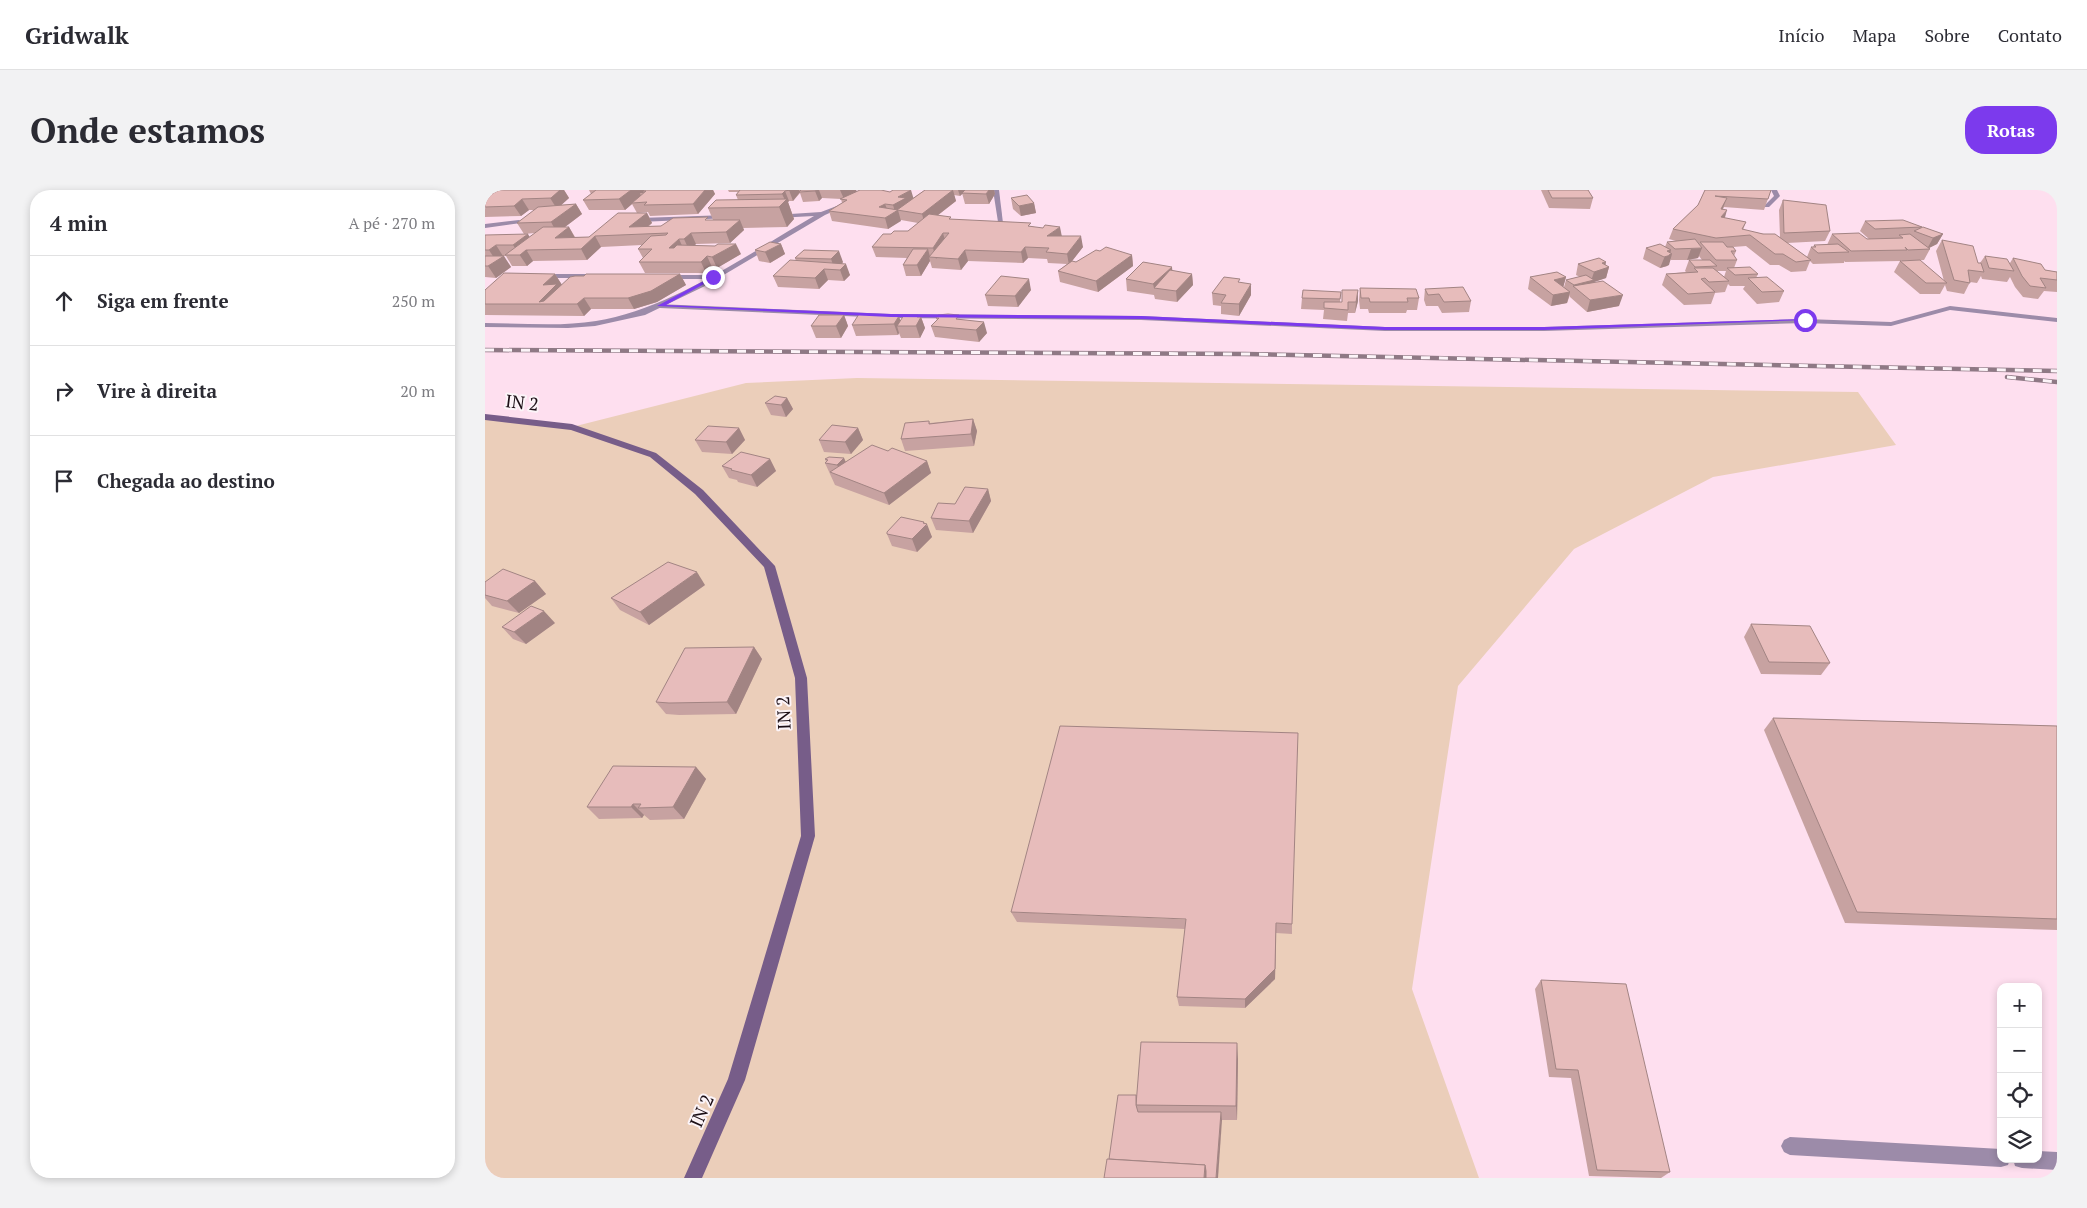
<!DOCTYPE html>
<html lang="pt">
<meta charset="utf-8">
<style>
body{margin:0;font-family:"PT Serif",serif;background:#f2f2f3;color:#2b2b33}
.controls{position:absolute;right:15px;bottom:15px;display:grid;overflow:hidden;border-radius:10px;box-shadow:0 2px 8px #0003}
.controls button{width:45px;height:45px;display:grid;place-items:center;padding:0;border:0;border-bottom:1px solid #e1e1e2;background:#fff;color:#2b2b33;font:25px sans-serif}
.stop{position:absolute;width:15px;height:15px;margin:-11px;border:4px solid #7c3aed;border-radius:50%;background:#fff}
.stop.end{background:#7c3aed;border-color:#fff;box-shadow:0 1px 5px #0008}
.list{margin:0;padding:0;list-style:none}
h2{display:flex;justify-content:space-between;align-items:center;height:65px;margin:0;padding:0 20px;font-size:21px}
h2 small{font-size:16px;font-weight:400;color:#7c7c81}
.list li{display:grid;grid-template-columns:32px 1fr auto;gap:15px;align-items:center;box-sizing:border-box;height:90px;padding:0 20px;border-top:1px solid #e1e1e2}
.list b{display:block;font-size:19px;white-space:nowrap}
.list em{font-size:16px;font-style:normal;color:#7c7c81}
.icon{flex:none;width:28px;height:28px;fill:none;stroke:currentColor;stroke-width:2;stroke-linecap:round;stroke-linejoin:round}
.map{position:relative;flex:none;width:1572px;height:988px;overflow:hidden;border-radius:20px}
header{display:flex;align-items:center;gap:30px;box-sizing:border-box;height:70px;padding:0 25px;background:#fff;border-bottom:1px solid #e1e1e2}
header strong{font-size:24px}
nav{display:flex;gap:28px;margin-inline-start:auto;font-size:18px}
.intro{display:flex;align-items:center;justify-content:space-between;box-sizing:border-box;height:120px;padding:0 30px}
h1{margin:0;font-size:35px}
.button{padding:12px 22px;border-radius:20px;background:#7c3aed;color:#fff;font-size:18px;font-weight:700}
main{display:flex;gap:30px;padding:0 30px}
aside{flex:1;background:#fff;border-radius:20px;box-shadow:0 2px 8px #0003}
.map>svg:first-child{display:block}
</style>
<header>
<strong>Gridwalk</strong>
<nav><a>Início</a><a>Mapa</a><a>Sobre</a><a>Contato</a></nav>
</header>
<div class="intro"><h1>Onde estamos</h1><a class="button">Rotas</a></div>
<main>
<aside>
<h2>4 min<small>A pé · 270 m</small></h2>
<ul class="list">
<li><svg class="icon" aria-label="ahead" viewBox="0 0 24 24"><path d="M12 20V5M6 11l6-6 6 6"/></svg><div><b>Siga em frente</b></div><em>250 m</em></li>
<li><svg class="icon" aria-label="right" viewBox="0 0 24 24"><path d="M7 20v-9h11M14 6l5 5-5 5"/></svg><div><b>Vire à direita</b></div><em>20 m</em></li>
<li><svg class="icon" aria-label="arrive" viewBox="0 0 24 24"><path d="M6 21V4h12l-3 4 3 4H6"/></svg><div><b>Chegada ao destino</b></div></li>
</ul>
</aside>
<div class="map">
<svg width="1572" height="988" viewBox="0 0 1572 988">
<rect width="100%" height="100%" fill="#fedfef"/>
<path fill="#ebceba" d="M372 188 1373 202 1411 255 1228 287 1089 359 973 496 927 799 994 988H0V227L87 237 261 193Z"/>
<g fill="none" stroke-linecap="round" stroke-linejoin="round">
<g fill="#9c8ba9" fill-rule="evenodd">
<path d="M508 0H514L518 33 513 32Z"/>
<path d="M1286 0H1292L1295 6 1284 17H1280V15L1289 6Z"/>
<path d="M53 84H104L108 86 104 88H53Z"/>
<path d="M178 85H229L233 87 229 89H181L177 87Z"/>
<path d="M172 114 406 124 656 126 900 137H1059L1320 129 1406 132 1465 116 1572 128V132L1465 120 1406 136 1320 133 1059 141H900L656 130 406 128 175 118 171 116Z"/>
<path d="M1305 947 1516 959V969H1525L1523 975 1516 977 1305 965 1299 962 1296 956 1299 950Z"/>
<path d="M1553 961 1572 962V980L1537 978 1530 976 1528 969H1553Z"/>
</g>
<g fill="#9c8ba9" fill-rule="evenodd">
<path d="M357 14 362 15 340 25 220 96 160 125 110 136 83 138 0 137V133C36 133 75 137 111 131 186 119 263 64 329 26L292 28 289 26 290 25 336 22Z"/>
<path d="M242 25 244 26V28L155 32 152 30 155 28Z"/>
<path d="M34 30 37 32 36 33 0 38V34Z"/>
</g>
<path fill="#775d89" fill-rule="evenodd" d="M0 224 87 234 171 263 218 300 290 376 322 488 330 646 260 890 217 988H199L243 889 316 646 310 488 279 377 210 304 165 267 86 240 0 230Z"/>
<defs>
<g id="rail">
<path d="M0 160 760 164 1572 181"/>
<path d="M1522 187 1572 192"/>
</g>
</defs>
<use href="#rail" stroke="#8f7985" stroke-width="4.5"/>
<use href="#rail" stroke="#fcf4f8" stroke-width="3" stroke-dasharray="9" stroke-linecap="butt"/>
</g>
<g fill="#c7a2a1" fill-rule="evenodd">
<path d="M0 0H79L84 8 76 15 91 14 97 24 80 37H84L90 47H104L162 23 167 33 164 36H176L228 30 223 18 253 10 251 5 253 2H244L243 0H371L372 2 428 8 440 0H509L510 4 504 14H480L477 3 475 6 469 5 471 11 452 26 467 29 546 36 577 46 598 57 587 71 591 72 647 65 648 76 613 102 575 92 573 81 582 74 563 73 562 69 543 68 538 73 483 71 476 80 447 78 445 71 436 86H421L418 75 422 68 391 67 387 57 406 44 423 41 433 33 416 30 403 39 347 31 344 21 357 13 356 9 337 8 334 11 318 12 315 3 308 11H304L303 12 309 29 302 37 258 38 259 40 245 53 211 54 209 56 256 64 232 78 227 77 221 83H160L154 72 158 68 153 59 157 55 116 57 102 70 48 71 42 76H27L21 66H18L26 77 11 88 0 87V45L45 47 50 43 39 44 32 33 50 20H44L36 26 0 27Z"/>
<path d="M104 0H228L230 4 213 24 165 26 163 22 152 23 147 14 140 20H104L98 10 106 4Z"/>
<path d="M1056 0H1103L1108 8 1105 19 1064 18Z"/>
<path d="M1220 0H1286L1279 20 1239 17 1238 19 1240 28 1261 32 1258 40 1295 47 1294 20 1298 10 1345 41 1340 51 1302 53 1322 67 1326 57H1328L1329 55H1342L1347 44 1384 49 1375 41 1380 31 1437 37 1436 38 1458 44 1452 54 1444 58 1445 59 1439 70 1417 71 1416 70V71L1360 72 1359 71V73L1328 74 1325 71 1321 81 1306 82 1294 75H1285L1261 56 1248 57 1251 61 1249 66 1252 70 1249 78 1273 84 1271 88 1299 101 1294 112 1272 114 1258 99 1260 96H1245L1243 94 1240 102 1230 103 1226 114 1199 115 1177 95 1181 84 1201 82 1200 81 1204 70H1217L1214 66 1213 68 1202 70H1186V69L1182 76 1175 78 1158 69 1161 58 1180 57 1182 52 1191 51 1184 49 1188 39 1213 15ZM1232 81H1241L1239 87Z"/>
<path d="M526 8 549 13 551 23 536 26 528 19Z"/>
<path d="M1457 50 1493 73H1495L1500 66 1525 73 1528 68 1560 80 1572 82V102L1559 101 1553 109 1538 107 1530 97 1525 87 1522 92 1497 89 1496 86 1492 93 1485 92 1479 104 1462 101 1460 95 1455 104H1435L1409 82 1415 71 1459 91 1451 61Z"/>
<path d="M296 54 300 64 285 73 274 71 270 60Z"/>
<path d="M319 60 358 72 357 74 365 85 359 91 343 90 334 99 293 97 288 86 311 71 310 68Z"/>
<path d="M1093 74 1121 75 1124 77 1121 88 1109 92 1108 93 1134 116 1102 122 1085 107V105L1082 113 1066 116 1043 99 1045 87H1081L1078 97H1079L1081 90 1095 87 1091 85Z"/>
<path d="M687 77V81L707 84 708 95 692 112 670 109 669 105 642 101 641 89Z"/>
<path d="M70 84 77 95 195 84 201 95 172 112 149 119H106L99 126 0 125V100Z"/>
<path d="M755 93 766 105 754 126 736 124V116L728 115 727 103Z"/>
<path d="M875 98 934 108 932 120H922L921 123H884L883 119H875L874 110Z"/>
<path d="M940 99 986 111 984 122 957 123 953 116H941L939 110Z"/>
<path d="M546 100 533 117 503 116 500 105Z"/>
<path d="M857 100 873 111 870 123H863L862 131 838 129 839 120 816 119 817 108 856 102 855 112H857Z"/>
<path d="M359 125 363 136 356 148H331L326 136Z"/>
<path d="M433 125 434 127H436L440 138 435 148H416L414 143 413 145 371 146 367 135 414 126 415 131Z"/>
<path d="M451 128 475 129 502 143 494 152 450 147 446 136 452 130Z"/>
<path d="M302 208 308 219 301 227 286 225 280 213Z"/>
<path d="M488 229 492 241 489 256 420 261 416 249 444 231 445 233Z"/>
<path d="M254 238 260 250 247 264 217 262 210 250Z"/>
<path d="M373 238 378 250 366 264 339 262 334 250Z"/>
<path d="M403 261 442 271 446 283 404 315 350 295 340 273 341 272 340 269 359 268 361 272Z"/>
<path d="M285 269 291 281 272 297 253 292 252 290 244 288 237 276Z"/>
<path d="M503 299 506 311 488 343 451 340 446 328 470 314Z"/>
<path d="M440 334 447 347 432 362 407 356 402 344Z"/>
<path d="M50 391 61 404 34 423 7 416 0 408V392Z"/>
<path d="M220 395 164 435 135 420 126 408Z"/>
<path d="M70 433 41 454 28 449 17 437Z"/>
<path d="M1266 434 1345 473 1336 485 1276 484 1259 447Z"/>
<path d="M269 457 277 469 251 524 194 525 181 524 171 512Z"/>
<path d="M1288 528 1572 536V740L1360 733 1279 540Z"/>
<path d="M211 577 221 589 199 629 165 630 159 625 157 628 114 629 102 617Z"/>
<path d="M526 722 807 734V744L791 743 790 789 760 818 694 816 692 807 700 739 532 732Z"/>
<path d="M1056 790 1185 982 1176 988 1104 986 1086 888 1064 887 1050 799Z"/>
<path d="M753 869 752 930H737L624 969 651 905Z"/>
</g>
<g fill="#a28483">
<path d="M4 0H14L9 7Z"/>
<path d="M60 0H79L84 8 72 19Z"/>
<path d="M146 0H184L158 1 159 3H155L156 6 147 13V14L140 20 134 9Z"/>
<path d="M220 0H228L230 4 213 24 208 14Z"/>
<path d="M304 0H314L315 2 308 11Z"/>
<path d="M332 0H334L337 8 334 11 330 1Z"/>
<path d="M355 0H371L372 2 359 9Z"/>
<path d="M426 0 429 10 413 20 416 31 403 39 400 28 410 22 408 15 413 7Z"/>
<path d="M468 0 471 11 440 35 437 24Z"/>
<path d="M473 0H482L475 6Z"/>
<path d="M504 0H509L510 4 504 14 501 4Z"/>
<path d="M300 1 304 11 303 12 309 29 302 37 294 17 300 10 297 4Z"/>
<path d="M1242 8 1238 18 1232 29 1236 19Z"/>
<path d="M37 9 44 20 36 26 29 16Z"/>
<path d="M549 13 551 23 536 26 534 16Z"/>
<path d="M91 14 97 24 72 43 66 32Z"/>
<path d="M400 14 404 24 394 17Z"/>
<path d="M1242 20 1239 31 1236 27Z"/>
<path d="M162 23 167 33 153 44 144 37Z"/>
<path d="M255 30 259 40 245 53 241 42Z"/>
<path d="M84 37 90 48H70Z"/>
<path d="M575 37 577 47 562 46Z"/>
<path d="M206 43 211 54 204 60 199 49Z"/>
<path d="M458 43 461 54 451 69 448 58Z"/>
<path d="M43 44 49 55 42 61 48 71 42 76 28 55Z"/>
<path d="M1458 44 1452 54 1442 59 1448 48Z"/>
<path d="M110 46 116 57 102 70 96 59Z"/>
<path d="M596 46 598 57 584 75 582 64Z"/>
<path d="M194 49 199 60 184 58Z"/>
<path d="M251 54 256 64 232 78 227 67Z"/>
<path d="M296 54 300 64 285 73 280 62Z"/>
<path d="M11 55 18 66 11 71 4 60Z"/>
<path d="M540 57 543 68 538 73 536 62Z"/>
<path d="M1217 58 1213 68 1202 70 1206 59Z"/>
<path d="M443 59 445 67H444L445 71 436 86 432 75Z"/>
<path d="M480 60 483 71 476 80 473 69Z"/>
<path d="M1186 60 1185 65 1187 64 1184 75 1182 76 1175 78 1182 61Z"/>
<path d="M354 61 358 72 350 80 346 69Z"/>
<path d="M647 65 648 76 613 102 611 91Z"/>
<path d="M19 66 26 77 11 88 3 76Z"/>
<path d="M222 66 227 77 221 83 216 72Z"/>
<path d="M1121 72 1120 78 1124 77 1121 88 1109 92 1106 101 1088 97 1089 95 1106 91 1109 82 1117 73Z"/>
<path d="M361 74 365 85 359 91 355 80Z"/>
<path d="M687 77 688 88 669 98 668 94Z"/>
<path d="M339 79 343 90 334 99 330 88Z"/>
<path d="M70 84 77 95 71 114 54 112 58 95Z"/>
<path d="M195 84 201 95 172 112 149 119 143 108Z"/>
<path d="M707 84 708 95 692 112 691 101Z"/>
<path d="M1081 87 1078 98 1069 90Z"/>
<path d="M544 89 546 100 533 117 530 106Z"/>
<path d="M766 94V105L754 126V114Z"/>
<path d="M873 100V111L870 123 871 112Z"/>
<path d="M1085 102 1082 113 1066 116 1068 105Z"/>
<path d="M1138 105 1134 116 1102 122 1105 110Z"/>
<path d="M99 108 106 119 99 126 92 114Z"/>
<path d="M359 125 363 136 356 148 351 136Z"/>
<path d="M433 125 435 129 436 127 440 138 435 148 431 136 432 127Z"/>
<path d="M414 126 417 136H412L414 143 413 145 409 134Z"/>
<path d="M499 132 502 143 494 152 491 140Z"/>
<path d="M302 208 308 219 301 227 296 215Z"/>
<path d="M488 229 492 241 489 256 486 244Z"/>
<path d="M254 238 260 250 247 264 241 252Z"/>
<path d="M373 238 378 250 366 264 360 252Z"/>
<path d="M359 268 364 281 358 287 352 275Z"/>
<path d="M285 269 291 281 272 297 266 285Z"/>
<path d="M442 271 446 283 404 315 399 303Z"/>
<path d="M503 299 506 311 488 343 484 331Z"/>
<path d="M439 332 441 336 442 334 447 347 432 362 427 349Z"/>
<path d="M212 382 220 395 164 435 155 422Z"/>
<path d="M50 391 61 404 34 423 22 411Z"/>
<path d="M59 421 70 433 41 454 29 442Z"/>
<path d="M269 457 277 469 251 524 242 512Z"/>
<path d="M211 577 221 589 199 629 188 617Z"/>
<path d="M148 614 159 625 157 628 146 617Z"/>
<path d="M791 743 790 789 760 818V809Z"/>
<path d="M752 853 753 869 752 930 751 916Z"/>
<path d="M736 922 737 930 733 988H731Z"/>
<path d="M720 975 723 988H719Z"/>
</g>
<g fill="#e7bcbb" stroke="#a28483">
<path d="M11 0H75L66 8 37 9 29 16 0 17V7Z"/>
<path d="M111 0H146L134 9 98 10Z"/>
<path d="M159 0H220L208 14 159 15 162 12 147 13 161 1H158Z"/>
<path d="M255 0H305L300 1 297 4 251 5Z"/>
<path d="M316 0H332L330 1 314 2Z"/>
<path d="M375 0H396L405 2 408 0H426L413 7 421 8 408 15 400 14 394 17 413 20 400 28 344 21 362 10 355 9Z"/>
<path d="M440 0H468L437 24 412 20Z"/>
<path d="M480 0H504L501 4 477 3Z"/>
<path d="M1063 0H1103L1108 8H1067Z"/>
<path d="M1220 0H1286L1283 9 1230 6 1242 8 1236 19 1242 20 1236 27 1261 32 1257 39 1278 44H1290L1326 70 1311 72 1298 64H1290L1265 45 1231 48 1188 39 1213 15Z"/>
<path d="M542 5 549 13 534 16 526 8Z"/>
<path d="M302 9 294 17 223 18 231 10Z"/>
<path d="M1298 10 1341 15 1345 41 1299 43Z"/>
<path d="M91 14 66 32 32 33 53 17Z"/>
<path d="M133 23H162L144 37 176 36 188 28 223 27 220 30H255L241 42 206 43 199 49H194L184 58H189L192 55 230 56 233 54H251L227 67 222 66 216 72H154L167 59H153L166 46 181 45 183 43 110 46 96 59 41 60 35 65H20L58 37H84L70 48 104 47Z"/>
<path d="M444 24 466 27 464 29 546 33 543 36 558 38 560 35 575 37 562 46H596L582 64 561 62 564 58 540 57 536 62 480 60 473 69 444 67 464 43H458L448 58 387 57 398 44H406L409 41H423Z"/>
<path d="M1418 30 1437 37 1390 39 1380 31Z"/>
<path d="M1438 37 1458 44 1448 48 1429 41Z"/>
<path d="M1374 43 1382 49 1418 48 1414 45 1425 44 1445 59 1423 60 1420 57 1422 60 1366 61 1347 44Z"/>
<path d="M43 44 28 55H11L4 60H0V45Z"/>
<path d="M1210 49 1217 58 1190 59 1182 52Z"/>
<path d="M1457 50 1488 56 1493 73H1496L1499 82 1483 80 1485 93 1469 90Z"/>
<path d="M285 52 296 54 280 62 270 60Z"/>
<path d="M1215 52H1238L1242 57H1248L1251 61H1246L1252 70H1231Z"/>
<path d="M1175 54 1186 60 1182 61 1187 64 1184 65H1186L1179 67 1161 58Z"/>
<path d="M1353 54 1364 62 1333 63 1326 57H1331L1329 55Z"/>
<path d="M621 57 647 65 611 91 573 81 587 71 591 72 611 60 615 61Z"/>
<path d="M428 59H443L432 75H418Z"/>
<path d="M319 60 354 61 346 69 310 68Z"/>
<path d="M0 66H19L3 76H0Z"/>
<path d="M1500 66 1522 69 1529 81 1504 78Z"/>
<path d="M1114 68 1121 72 1117 73 1124 77 1109 82 1093 74Z"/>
<path d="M1528 68 1556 74 1560 80 1572 82V90L1555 88 1561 98 1545 96 1537 86Z"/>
<path d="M305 70 361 74 355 80 339 79 330 88 288 86Z"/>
<path d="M1204 70H1225L1232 76 1210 77Z"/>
<path d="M1435 70 1462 93H1441L1415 71Z"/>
<path d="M658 72 687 77 668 94 641 89Z"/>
<path d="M1265 77 1273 84 1250 85 1242 78Z"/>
<path d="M1209 78H1228L1244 91 1224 92 1220 88 1216 89 1230 102 1203 104 1181 84 1213 82Z"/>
<path d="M685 80 707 84 691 101 669 98Z"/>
<path d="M1072 82 1081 87 1069 90 1085 102 1068 105 1045 87Z"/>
<path d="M19 83 70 84 58 95 72 94 54 112 59 111 85 87 90 86H99L101 84H195L166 101 143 108H99L92 114H0V100Z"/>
<path d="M1101 85 1109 90 1089 95 1081 90Z"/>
<path d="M516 86 544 89 530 106 500 105Z"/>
<path d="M739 87 755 89 753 92 766 94 754 114 736 113 741 105 727 103Z"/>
<path d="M1282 87 1299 101 1277 102 1263 88Z"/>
<path d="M1118 91 1138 105 1105 110 1088 96Z"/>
<path d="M978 97 986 111 959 112 954 104 943 105 940 99Z"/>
<path d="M875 98 931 99 934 108H922L923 112H885L884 108H876Z"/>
<path d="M818 100 856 102 855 109 817 108Z"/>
<path d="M857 100H873L871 112H863V120L839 118V112H857Z"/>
<path d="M374 124 414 126 409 134 367 135Z"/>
<path d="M463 124 474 125 471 129 499 132 491 140 446 136 454 128H451L453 125Z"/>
<path d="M334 125H359L351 136H326Z"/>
<path d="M419 125H433L432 127H436L431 136H412Z"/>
<path d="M290 206 302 208 296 215 280 213Z"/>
<path d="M488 229 486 244 416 249 420 233 444 231V234Z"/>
<path d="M347 235 373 238 360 252 334 250Z"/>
<path d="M223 236 254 238 241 252 210 250Z"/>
<path d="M387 255 403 261 407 258 442 271 399 303 345 282Z"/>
<path d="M256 262 285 269 266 285 246 280 247 279 237 276Z"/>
<path d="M344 267 359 268 352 275 340 273 343 270 340 269Z"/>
<path d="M480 297 503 299 484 331 446 328 453 313 470 314Z"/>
<path d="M416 327 439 332 438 333 442 334 427 349 402 344V342Z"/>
<path d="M183 372 212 382 155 422 126 408Z"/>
<path d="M18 379 50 391 22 411 0 405V392Z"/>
<path d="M46 416 59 421 29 442 17 437Z"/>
<path d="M1266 434 1325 436 1345 473 1284 472Z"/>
<path d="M269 457 242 512 184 513 171 512 200 458Z"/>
<path d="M1288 528 1572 536V729L1372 722Z"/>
<path d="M575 536 813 543 807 734 791 733 790 779 760 809 692 807 701 729 526 722Z"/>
<path d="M128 576 211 577 188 617 153 618 156 614H148L146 617H102Z"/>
<path d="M1056 790 1141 794 1185 982 1112 980 1093 880 1071 879Z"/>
<path d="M656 852 752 853 751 916 651 915Z"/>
<path d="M633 905H651V915L653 922H736L731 988H721V981L720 975 624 969Z"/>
<path d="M622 969 720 975 719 988H619Z"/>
</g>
<path fill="#7c3aed" d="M228 86 230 88 181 115 406 124 656 126 900 137H1059L1320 129 1322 130 1059 140H900L656 129 406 127 172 116Z"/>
<g text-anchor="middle" stroke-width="4" stroke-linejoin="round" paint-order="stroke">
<g font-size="18" fill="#1c0f16" stroke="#fcf4f8">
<text transform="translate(37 213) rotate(7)" y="6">IN 2</text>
<text transform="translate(299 523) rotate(-93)" y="6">IN 2</text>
<text transform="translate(217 921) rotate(-66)" y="6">IN 2</text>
</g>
</g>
</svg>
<div class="controls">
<button>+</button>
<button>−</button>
<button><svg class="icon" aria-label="locate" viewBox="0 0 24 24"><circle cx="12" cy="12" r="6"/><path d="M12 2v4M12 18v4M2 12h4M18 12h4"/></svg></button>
<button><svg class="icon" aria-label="layers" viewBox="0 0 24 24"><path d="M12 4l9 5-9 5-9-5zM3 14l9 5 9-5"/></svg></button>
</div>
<div class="stop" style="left:1320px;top:130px"></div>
<div class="stop end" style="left:228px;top:87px"></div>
</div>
</main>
